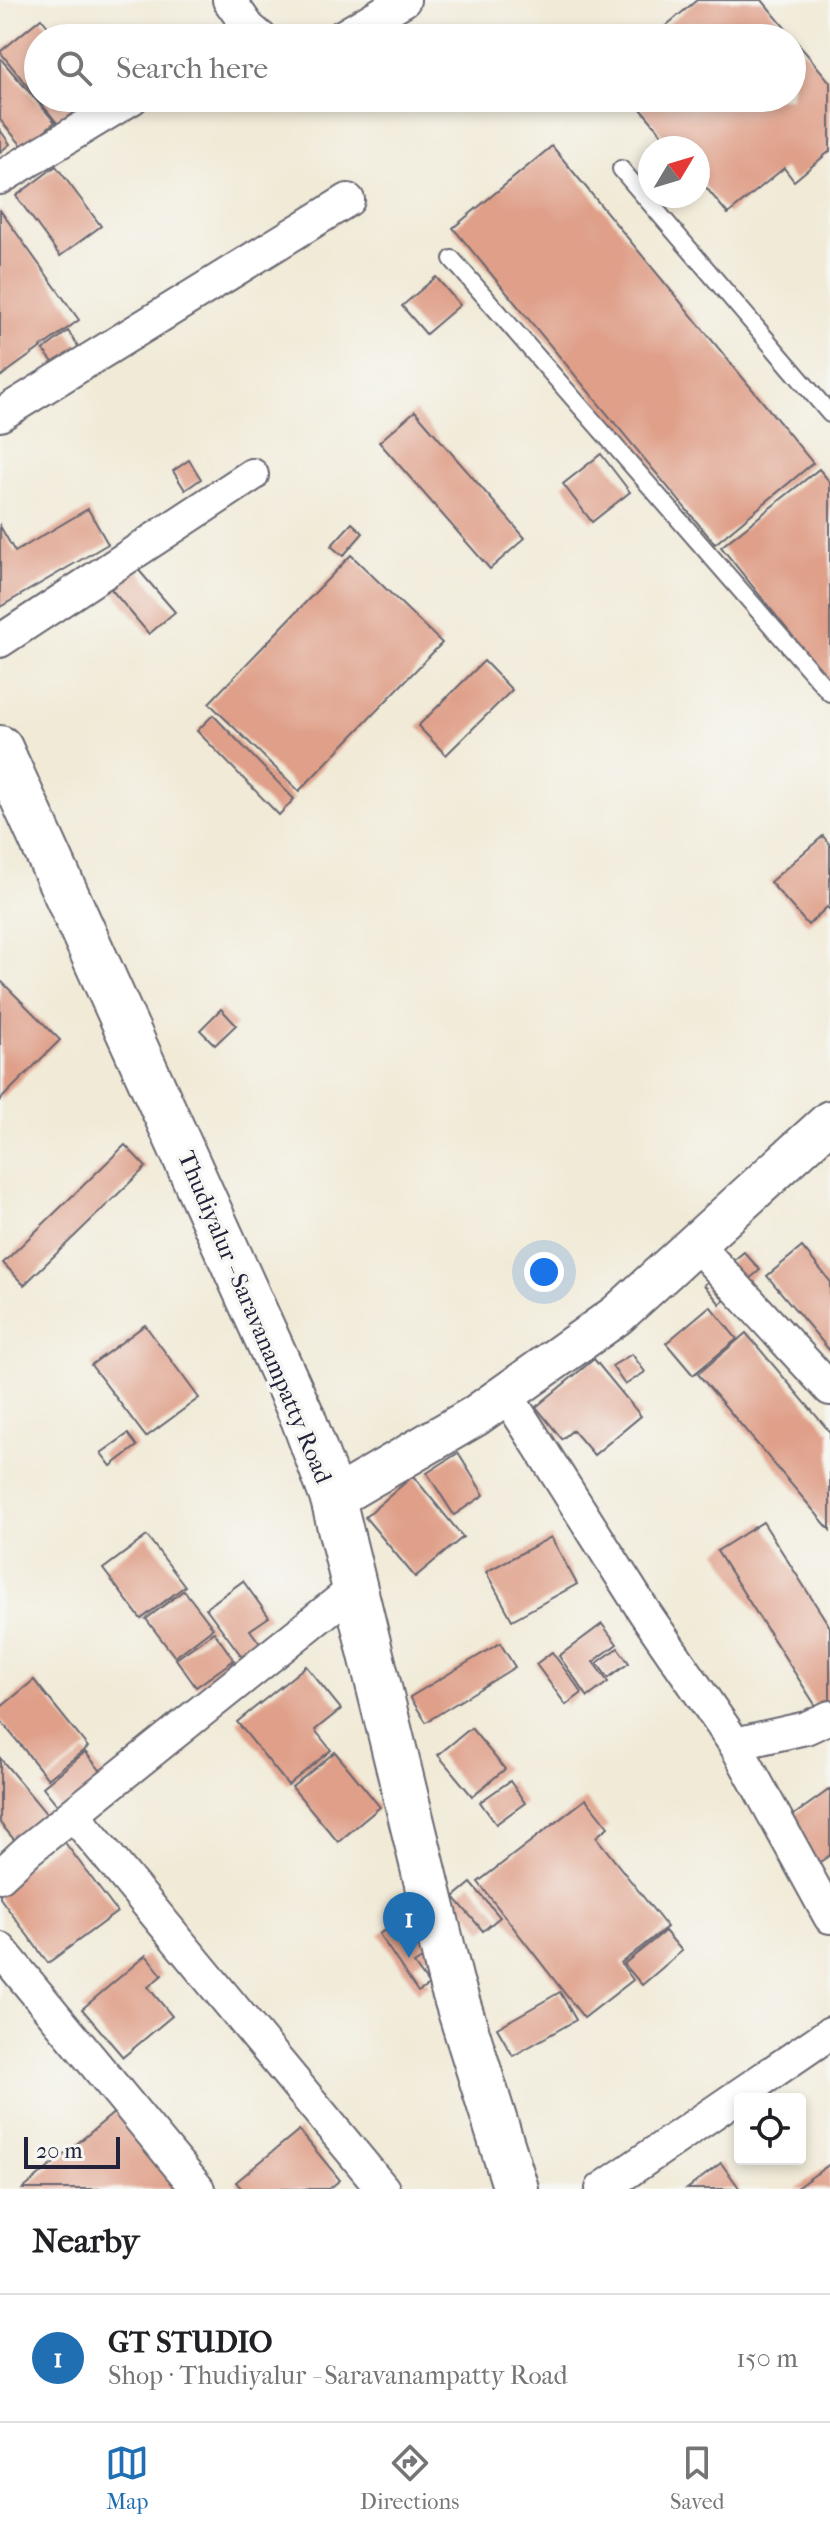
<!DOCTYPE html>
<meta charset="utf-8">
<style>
body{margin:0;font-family:"IM FELL French Canon",serif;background:#f2f2f2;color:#202124}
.controls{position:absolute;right:24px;bottom:24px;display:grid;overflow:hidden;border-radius:8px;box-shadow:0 4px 12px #0003}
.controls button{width:72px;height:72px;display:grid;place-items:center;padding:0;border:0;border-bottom:2px solid #e0e0e0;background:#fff;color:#202124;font:40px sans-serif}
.compass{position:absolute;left:638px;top:136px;width:72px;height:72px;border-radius:50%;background:#fff;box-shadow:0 4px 12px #0003;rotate:52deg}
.scale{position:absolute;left:24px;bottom:20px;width:96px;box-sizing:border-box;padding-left:8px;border:4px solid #22223b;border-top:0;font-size:22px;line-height:28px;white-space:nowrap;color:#22223b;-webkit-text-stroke:6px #f6f6f2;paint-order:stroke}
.you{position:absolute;left:544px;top:1272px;width:28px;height:28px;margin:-20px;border:6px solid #fff;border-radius:50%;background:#1a73e8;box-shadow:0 0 0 12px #1a73e833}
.badge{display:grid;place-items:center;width:52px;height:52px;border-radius:50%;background:#1f6fb2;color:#fff;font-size:26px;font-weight:700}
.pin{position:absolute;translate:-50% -66px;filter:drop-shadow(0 2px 4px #0008)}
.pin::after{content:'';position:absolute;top:42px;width:28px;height:24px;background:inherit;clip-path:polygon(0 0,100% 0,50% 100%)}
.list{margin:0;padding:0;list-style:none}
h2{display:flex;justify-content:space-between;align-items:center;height:104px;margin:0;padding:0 32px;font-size:34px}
h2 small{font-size:26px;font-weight:400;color:#757577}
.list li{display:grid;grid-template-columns:52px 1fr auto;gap:24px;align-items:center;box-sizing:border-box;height:128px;padding:0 32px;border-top:2px solid #e0e0e0}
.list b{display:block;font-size:30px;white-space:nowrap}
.list p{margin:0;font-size:26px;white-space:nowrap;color:#757577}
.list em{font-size:26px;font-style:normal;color:#757577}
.icon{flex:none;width:44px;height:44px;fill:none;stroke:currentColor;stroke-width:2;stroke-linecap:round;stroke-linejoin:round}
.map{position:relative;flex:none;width:830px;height:2189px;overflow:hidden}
.search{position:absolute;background:#fff;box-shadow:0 4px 12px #0003;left:24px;right:24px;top:24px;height:88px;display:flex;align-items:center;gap:20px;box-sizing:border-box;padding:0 28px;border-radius:44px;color:#757577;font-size:30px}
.sheet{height:232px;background:#fff}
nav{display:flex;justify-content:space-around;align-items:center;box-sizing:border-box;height:112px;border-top:2px solid #e0e0e0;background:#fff;font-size:22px;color:#757577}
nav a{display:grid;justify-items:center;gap:4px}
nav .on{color:#1f6fb2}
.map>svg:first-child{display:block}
</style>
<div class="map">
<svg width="830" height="2189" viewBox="0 0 830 2189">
<rect width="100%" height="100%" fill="#f6f6f2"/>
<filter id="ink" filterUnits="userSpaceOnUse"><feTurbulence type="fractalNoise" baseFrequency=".0125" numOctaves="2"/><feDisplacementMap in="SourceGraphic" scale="16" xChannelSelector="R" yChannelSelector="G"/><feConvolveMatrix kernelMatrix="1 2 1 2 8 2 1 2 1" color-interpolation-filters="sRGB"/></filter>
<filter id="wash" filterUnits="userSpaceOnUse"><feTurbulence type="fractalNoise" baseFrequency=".006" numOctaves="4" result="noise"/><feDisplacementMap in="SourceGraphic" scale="32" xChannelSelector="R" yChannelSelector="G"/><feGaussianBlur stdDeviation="1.8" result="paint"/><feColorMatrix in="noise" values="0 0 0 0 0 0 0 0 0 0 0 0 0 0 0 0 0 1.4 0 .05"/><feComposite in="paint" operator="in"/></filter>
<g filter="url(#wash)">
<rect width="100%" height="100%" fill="#f1ead7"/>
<g id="blocks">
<g fill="#df9f88">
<path d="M697 0H762L830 82V151L794 181 784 168 728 214 698 178V148H673L632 98H792V38H651Z"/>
<path d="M41 18 57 38H38V98H98L61 128 0 52Z"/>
<path d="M0 58 55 122 24 148 0 120Z"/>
<path d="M0 130 10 144 0 152Z"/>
<path d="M552 146 813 463 715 544 453 228Z"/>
<path d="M56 166 101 226 60 256 16 196Z"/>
<path d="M0 210 79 320 0 377Z"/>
<path d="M436 277 460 305 426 334 402 306Z"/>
<path d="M68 331 80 349 56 366 43 350Z"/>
<path d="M415 411 525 538 490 569 379 442Z"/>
<path d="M601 454 630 492 592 522 563 484Z"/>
<path d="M189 460 201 479 185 490 173 471Z"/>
<path d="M819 469 830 482V683L721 547Z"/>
<path d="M88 509 108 544 0 607V526L15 552Z"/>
<path d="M352 523 363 533 343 556 331 546Z"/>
<path d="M351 555 442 643 299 791 209 703Z"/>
<path d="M136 567 175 612 149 634 111 589Z"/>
<path d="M484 661 512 690 446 755 418 726Z"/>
<path d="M213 715 294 799 279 815 197 731Z"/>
<path d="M823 836 830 845V910L827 907 808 925 770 882Z"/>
<path d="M2 982 60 1040 0 1100V983Z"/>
<path d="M221 1009 236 1025 215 1045 200 1030Z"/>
<path d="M125 1145 146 1167 24 1285 3 1263Z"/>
<path d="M802 1247 830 1281V1351L767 1276Z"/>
<path d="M744 1252 760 1270 720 1304 704 1285Z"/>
<path d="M710 1306 737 1339 693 1375 666 1343Z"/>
<path d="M145 1325 199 1398 146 1437 91 1365Z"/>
<path d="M746 1333 830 1432V1530L698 1374Z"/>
<path d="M632 1354 645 1372 625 1385 612 1366Z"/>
<path d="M594 1359 641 1416 594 1455 573 1430 562 1439 536 1407Z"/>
<path d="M128 1434 137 1446 111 1466 101 1453Z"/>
<path d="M458 1453 484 1495 454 1515 427 1473Z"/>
<path d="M413 1476 463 1537 415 1577 365 1517Z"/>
<path d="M763 1522 830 1627V1708L821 1714 717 1551Z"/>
<path d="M147 1536 185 1586 141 1619 103 1569Z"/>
<path d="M551 1537 577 1584 512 1620 486 1572Z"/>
<path d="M243 1581 269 1617 250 1630 261 1645 243 1658 206 1608Z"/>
<path d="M184 1590 213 1628 175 1657 146 1619Z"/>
<path d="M602 1624 617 1644 593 1662 608 1682 588 1697 559 1656Z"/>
<path d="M214 1632 234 1660 196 1687 176 1659Z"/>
<path d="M500 1643 515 1667 426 1722 410 1697Z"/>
<path d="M618 1648 629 1663 608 1678 597 1663Z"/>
<path d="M552 1652 582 1693 566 1705 536 1664Z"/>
<path d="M306 1666 341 1709 315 1730 331 1750 288 1785 237 1722Z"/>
<path d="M34 1680 88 1747 48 1779 0 1720V1708Z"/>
<path d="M471 1728 505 1769 472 1796 438 1755Z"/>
<path d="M85 1752 106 1777 63 1812 43 1787Z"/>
<path d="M335 1752 380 1807 338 1842 292 1787Z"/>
<path d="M0 1758 49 1817 17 1843 0 1823Z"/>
<path d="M510 1781 525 1803 496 1824 480 1802Z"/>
<path d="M830 1789V1855L814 1866 784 1822Z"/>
<path d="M586 1799 608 1827 596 1837 667 1927 621 1963 633 1980 584 2018 478 1882Z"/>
<path d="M63 1840 117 1912 48 1963 0 1898V1887Z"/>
<path d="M471 1883 500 1917 483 1931 454 1897Z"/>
<path d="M408 1915 433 1952 414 1964 429 1985 418 1992 379 1934Z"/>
<path d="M665 1931 682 1951 642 1985 624 1964Z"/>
<path d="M146 1955 162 1975 148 1987 172 2016 123 2057 82 2009Z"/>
<path d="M560 1992 576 2020 513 2056 497 2028Z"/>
<path d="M122 2106 191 2189H23Z"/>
<path d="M299 2130 340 2180 329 2189H242L236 2182Z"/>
<path d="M721 2163 740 2189H687Z"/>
<path d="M830 2164V2189H795Z"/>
</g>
</g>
</g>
<g filter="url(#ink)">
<use href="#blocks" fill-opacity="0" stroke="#6a6872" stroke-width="2"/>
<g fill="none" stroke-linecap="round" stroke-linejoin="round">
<defs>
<g id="service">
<path d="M621 169 830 414"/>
<path d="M452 259 830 693"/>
</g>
<g id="minor">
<path d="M229 0 249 28 261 38"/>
<path d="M340 38 404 0"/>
<path d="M0 178 132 98"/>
<path d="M0 415 348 200"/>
<path d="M0 641 252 475"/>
<path d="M695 1243 830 1389"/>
<path d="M506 1394 645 1613 735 1744 830 1917"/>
<path d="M735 1744 806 1728 830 1717"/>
<path d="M74 1815 383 2189"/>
<path d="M0 1876 28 1850 354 1589"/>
<path d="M0 1949 198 2189"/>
<path d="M602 2189 830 2033"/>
</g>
<path id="tertiary" d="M333 1499 475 1416 617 1315 830 1121"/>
<path id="secondary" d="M0 748 303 1418 333 1499 451 1982 516 2189"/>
</defs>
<use href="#service" stroke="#6a6872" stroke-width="20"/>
<use href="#minor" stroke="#6a6872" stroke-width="36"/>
<use href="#tertiary" stroke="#6a6872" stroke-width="44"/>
<use href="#secondary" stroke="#6a6872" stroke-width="48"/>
<use href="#service" stroke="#fff" stroke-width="16"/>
<use href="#minor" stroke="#fff" stroke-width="32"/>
<use href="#tertiary" stroke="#fff" stroke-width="40"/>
<use href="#secondary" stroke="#fff" stroke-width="44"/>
</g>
</g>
<g text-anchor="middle" stroke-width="7" stroke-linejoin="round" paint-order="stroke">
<g font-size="24" fill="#22223b" stroke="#f6f6f2">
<text transform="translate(255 1317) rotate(67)" y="8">Thudiyalur - Saravanampatty Road</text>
</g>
</g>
</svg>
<div class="controls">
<button><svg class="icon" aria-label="locate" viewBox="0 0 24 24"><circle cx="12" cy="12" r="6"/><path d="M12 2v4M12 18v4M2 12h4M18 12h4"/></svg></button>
</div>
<svg class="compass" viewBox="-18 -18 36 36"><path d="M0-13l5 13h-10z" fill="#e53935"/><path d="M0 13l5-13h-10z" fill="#757577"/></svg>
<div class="scale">20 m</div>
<div class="you"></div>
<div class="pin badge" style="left:409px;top:1958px">1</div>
<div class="search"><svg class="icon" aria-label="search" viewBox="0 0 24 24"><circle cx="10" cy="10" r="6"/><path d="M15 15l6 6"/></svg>Search here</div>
</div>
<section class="sheet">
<h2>Nearby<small></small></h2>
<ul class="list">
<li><span class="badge">1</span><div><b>GT STUDIO</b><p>Shop · Thudiyalur - Saravanampatty Road</p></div><em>150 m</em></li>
</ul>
</section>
<nav>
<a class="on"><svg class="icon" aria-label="map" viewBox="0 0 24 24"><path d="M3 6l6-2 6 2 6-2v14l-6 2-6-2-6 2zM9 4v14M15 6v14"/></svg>Map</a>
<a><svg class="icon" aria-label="directions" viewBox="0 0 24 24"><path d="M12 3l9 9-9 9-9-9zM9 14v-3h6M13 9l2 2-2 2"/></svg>Directions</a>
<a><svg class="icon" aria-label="saved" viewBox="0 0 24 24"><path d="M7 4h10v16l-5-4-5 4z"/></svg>Saved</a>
</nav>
